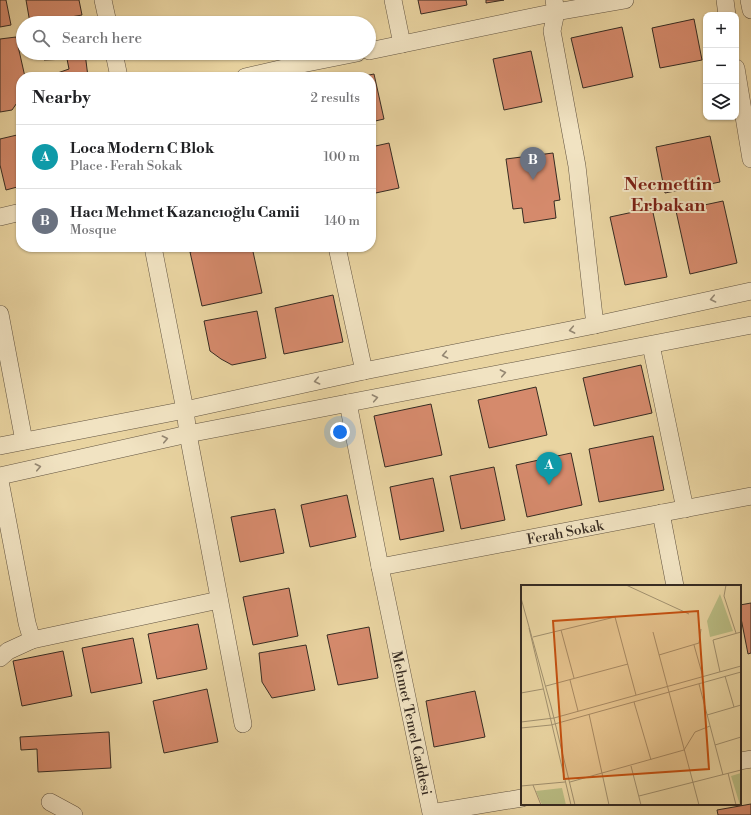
<!DOCTYPE html>
<meta charset="utf-8">
<style>
body{margin:0;font-family:"Libre Bodoni",serif;background:#f2f2f2;color:#202124}
.controls{position:absolute;right:12px;top:12px;display:grid;overflow:hidden;border-radius:8px;box-shadow:0 1px 3px #0004}
.controls button{width:36px;height:36px;display:grid;place-items:center;padding:0;border:0;border-bottom:1px solid #e0e0e0;background:#fff;color:#202124;font:20px sans-serif}
.you{position:absolute;left:340px;top:432px;width:14px;height:14px;margin:-10px;border:3px solid #fff;border-radius:50%;background:#1a73e8;box-shadow:0 0 0 6px #1a73e833}
.badge{display:grid;place-items:center;width:26px;height:26px;border-radius:50%;background:#2563eb;color:#fff;font-size:13px;font-weight:700}
.pin{position:absolute;translate:-50% -33px;filter:drop-shadow(0 1px 2px #0008)}
.pin::after{content:'';position:absolute;top:21px;width:14px;height:12px;background:inherit;clip-path:polygon(0 0,100% 0,50% 100%)}
.list{margin:0;padding:0;list-style:none}
h2{display:flex;justify-content:space-between;align-items:center;height:52px;margin:0;padding:0 16px;font-size:17px}
h2 small{font-size:13px;font-weight:400;color:#757577}
.list li{display:grid;grid-template-columns:26px 1fr auto;gap:12px;align-items:center;box-sizing:border-box;height:64px;padding:0 16px;border-top:1px solid #e0e0e0}
.list b{display:block;font-size:15px;white-space:nowrap}
.list p{margin:0;font-size:13px;white-space:nowrap;color:#757577}
.list em{font-size:13px;font-style:normal;color:#757577}
.icon{flex:none;width:22px;height:22px;fill:none;stroke:currentColor;stroke-width:2;stroke-linecap:round;stroke-linejoin:round}
.map{position:relative;flex:none;width:751px;height:815px;overflow:hidden}
.search{position:absolute;background:#fff;box-shadow:0 1px 3px #0004;left:16px;top:16px;width:360px;height:44px;display:flex;align-items:center;gap:10px;box-sizing:border-box;padding:0 14px;border-radius:22px;color:#757577;font-size:15px}
.panel{position:absolute;background:#fff;box-shadow:0 1px 3px #0004;left:16px;top:72px;width:360px;height:180px;border-radius:16px}
.map>svg:first-child{display:block}
</style>
<div class="map">
<svg width="751" height="815" viewBox="0 0 751 815">
<rect width="100%" height="100%" fill="#e9d4a1"/>
<filter id="stains"><feTurbulence type="fractalNoise" baseFrequency=".005" numOctaves="4"/><feColorMatrix values="0 0 0 0 .2 0 0 0 0 .09 0 0 0 0 .02 0 0 0 .5 -.17"/></filter>
<radialGradient id="worn" r=".72"><stop offset=".6" stop-color="#630" stop-opacity="0"/><stop offset="1" stop-color="#630" stop-opacity=".3"/></radialGradient>
<g fill="#d58a6c" stroke="#362b22">
<path d="M0 0H6L11 25 0 27Z"/>
<path d="M26 0H79L82 15 37 23H30Z"/>
<path d="M418 0H466L467 5 421 14Z"/>
<path d="M486 0H504L486 3Z"/>
<path d="M694 19 702 60 660 68 652 28Z"/>
<path d="M622 27 633 77 583 88 571 38Z"/>
<path d="M16 37 25 77H21V97L12 110 0 112V39Z"/>
<path d="M531 51 542 102 504 110 493 59Z"/>
<path d="M42 53H85L88 77H46L69 69 67 59 44 60Z"/>
<path d="M374 74 384 119 371 122V77H359Z"/>
<path d="M21 129V186L6 190 0 165V139L17 135Z"/>
<path d="M710 136 720 182 665 193 656 147Z"/>
<path d="M389 143 399 188 371 194V147Z"/>
<path d="M553 153 560 200 554 201 556 218 524 223 522 208 513 209 506 159Z"/>
<path d="M723 201 737 263 690 274 676 211Z"/>
<path d="M652 208 667 277 625 285 610 217Z"/>
<path d="M212 247H252L262 293 202 306 190 252Z"/>
<path d="M333 295 343 342 284 354 275 308Z"/>
<path d="M257 311 266 358 232 365 221 359 210 351 204 321Z"/>
<path d="M641 365 652 413 594 426 583 378Z"/>
<path d="M536 387 547 435 489 448 478 400Z"/>
<path d="M431 404 442 455 385 467 374 416Z"/>
<path d="M653 436 664 490 599 502 589 449Z"/>
<path d="M571 453 582 505 527 517 516 465Z"/>
<path d="M494 467 505 520 461 529 450 476Z"/>
<path d="M433 478 444 531 400 540 390 487Z"/>
<path d="M347 495 356 537 310 547 301 505Z"/>
<path d="M275 509 284 553 240 562 231 517Z"/>
<path d="M289 588 298 636 253 645 243 597Z"/>
<path d="M751 603V653L748 654 740 613V605Z"/>
<path d="M198 624 207 669 157 679 148 634Z"/>
<path d="M369 627 378 678 338 685 327 635Z"/>
<path d="M133 638 142 683 91 693 82 648Z"/>
<path d="M306 645 315 690 272 698 262 682 259 653Z"/>
<path d="M63 651 72 696 22 706 13 661Z"/>
<path d="M207 689 218 742 164 753 153 701Z"/>
<path d="M475 691 485 737 434 747 426 701Z"/>
<path d="M109 732 111 768 38 772 37 749 21 750 20 737Z"/>
<path d="M751 804V815H718L717 810Z"/>
</g>
<g fill="none" stroke-linecap="round" stroke-linejoin="round">
<defs>
<g id="minor">
<path d="M103 0 108 23"/>
<path d="M393 0 402 44"/>
<path d="M554 0 556 12 552 31 577 166 595 325"/>
<path d="M725 0 727 15"/>
<path d="M749 0 751 10"/>
<path d="M369 51 556 12 625 0"/>
<path d="M114 53 119 77"/>
<path d="M736 68 751 159"/>
<path d="M245 77 297 65 357 53"/>
<path d="M0 217 21 212"/>
<path d="M153 247 185 410 188 434 243 724"/>
<path d="M337 247 364 371"/>
<path d="M0 314 24 441"/>
<path d="M651 345 685 509"/>
<path d="M348 403 380 567 431 813 522 798"/>
<path d="M0 446 185 410 364 371 595 325 751 291"/>
<path d="M0 476 188 434 751 325"/>
<path d="M0 481 27 623 32 640"/>
<path d="M661 513 675 586"/>
<path d="M380 567 751 496"/>
<path d="M0 658 8 651 32 640 219 600"/>
<path d="M740 761 751 759"/>
<path d="M50 802 74 815"/>
</g>
</defs>
<use href="#minor" stroke="#635542" stroke-width="18"/>
<use href="#minor" stroke="#f1e3c2" stroke-width="17"/>
</g>
<defs><path id="oneway-chevron" d="M-2-3.5L2.5 0L-2 3.5" fill="none" stroke-width="1.6" stroke-linecap="round" stroke-linejoin="round"/></defs>
<g stroke="#948772">
<use href="#oneway-chevron" transform="translate(713 299) rotate(168)"/>
<use href="#oneway-chevron" transform="translate(572 330) rotate(169)"/>
<use href="#oneway-chevron" transform="translate(445 355) rotate(169)"/>
<use href="#oneway-chevron" transform="translate(503 373) rotate(-11)"/>
<use href="#oneway-chevron" transform="translate(317 381) rotate(168)"/>
<use href="#oneway-chevron" transform="translate(375 398) rotate(-11)"/>
<use href="#oneway-chevron" transform="translate(165 439) rotate(-12)"/>
<use href="#oneway-chevron" transform="translate(38 467) rotate(-12)"/>
</g>
<g text-anchor="middle" stroke-width="4" stroke-linejoin="round" paint-order="stroke">
<g font-size="14" fill="#362b22" stroke="#f1e3c2">
<text transform="translate(565 532) rotate(-11)" y="5">Ferah Sokak</text>
<text transform="translate(412 723) rotate(78)" y="5">Mehmet Temel Caddesi</text>
</g>
<g font-size="18" font-weight="bold" fill="#7a1f14" stroke="#f1e3c2">
<text x="668" y="190">Necmettin<tspan x="668" dy="21">Erbakan</tspan></text>
</g>
</g>
<g transform="translate(521 585)">
<rect width="220" height="220" fill="#e9d4a1"/>
<path d="M199 9 212 46 189 52 186 36ZM220 188V220H219L210 191ZM41 203 45 220H21L15 206Z" fill="#b9bc83"/>
<path fill="none" stroke="#a1906e" stroke-width="1" d="M105 0 168 29M205 0 203 11 215 48M0 13 30 121 54 220M8 43 50 220M40 45 53 93M132 47 178 220M12 52 94 32 115 110M173 60 182 92M138 70 178 58 180 44M199 87 192 55 220 47M204 91 213 122M49 95 57 126M178 99 202 190M25 101 107 79M0 108 22 104M113 117 130 175M68 129 88 220M186 130 220 120M0 137 33 133 220 81M0 143 30 140 220 87M194 160 220 152M110 181 120 220M207 188 215 220M49 197 163 165 174 147 189 141M12 200 20 220M0 201 44 197M118 211 220 185"/>
<path fill="#c45010" fill-opacity="0.15" stroke="#c45010" stroke-width="2" d="M177 26 188 184 43 194 32 36Z"/>
<rect width="220" height="220" fill="none" stroke="#362b22" stroke-width="2"/>
</g>
<rect width="100%" height="100%" filter="url(#stains)"/>
<rect width="100%" height="100%" fill="url(#worn)"/>
</svg>
<div class="controls">
<button>+</button>
<button>−</button>
<button><svg class="icon" aria-label="layers" viewBox="0 0 24 24"><path d="M12 4l9 5-9 5-9-5zM3 14l9 5 9-5"/></svg></button>
</div>
<div class="you"></div>
<div class="pin badge" style="left:549px;top:485px;background:#0f9aa8">A</div>
<div class="pin badge" style="left:533px;top:180px;background:#6b7280">B</div>
<div class="search"><svg class="icon" aria-label="search" viewBox="0 0 24 24"><circle cx="10" cy="10" r="6"/><path d="M15 15l6 6"/></svg>Search here</div>
<section class="panel">
<h2>Nearby<small>2 results</small></h2>
<ul class="list">
<li><span class="badge" style="background:#0f9aa8">A</span><div><b>Loca Modern C Blok</b><p>Place · Ferah Sokak</p></div><em>100 m</em></li>
<li><span class="badge" style="background:#6b7280">B</span><div><b>Hacı Mehmet Kazancıoğlu Camii</b><p>Mosque</p></div><em>140 m</em></li>
</ul>
</section>
</div>
